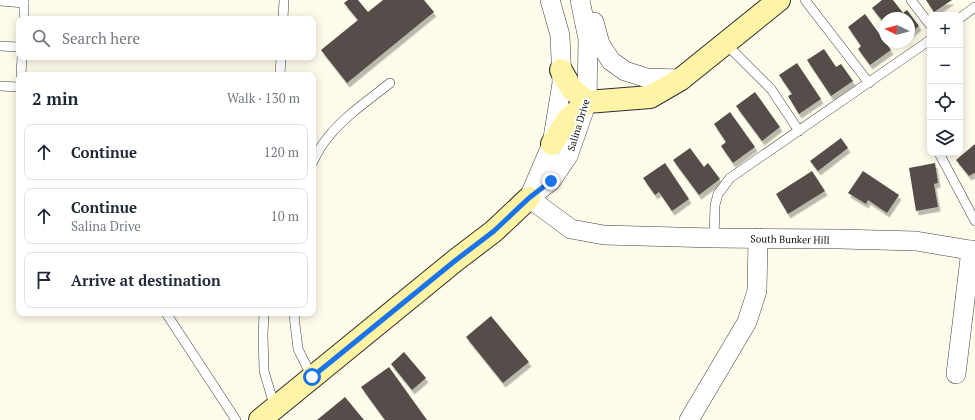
<!DOCTYPE html>
<meta charset="utf-8">
<style>
body{margin:0;font-family:"PT Serif",serif;background:#f6f6f7;color:#1f2937}
.controls{position:absolute;right:12px;top:12px;display:grid;overflow:hidden;border-radius:8px;box-shadow:0 2px 10px #0003}
.controls button{width:36px;height:36px;display:grid;place-items:center;padding:0;border:0;border-bottom:1px solid #e0e1e3;background:#fff;color:#1f2937;font:20px sans-serif}
.compass{position:absolute;left:879px;top:12px;width:36px;height:36px;border-radius:50%;background:#fff;box-shadow:0 2px 10px #0003;rotate:275deg}
.stop{position:absolute;width:12px;height:12px;margin:-9px;border:3px solid #1a73e8;border-radius:50%;background:#fff}
.stop.end{background:#1a73e8;border-color:#fff;box-shadow:0 1px 4px #0008}
.list{margin:0;padding:0;list-style:none}
h2{display:flex;justify-content:space-between;align-items:center;height:52px;margin:0;padding:0 16px;font-size:17px}
h2 small{font-size:13px;font-weight:400;color:#747a83}
.list li{display:grid;grid-template-columns:26px 1fr auto;gap:12px;align-items:center;box-sizing:border-box;height:56px;margin:0 8px 8px;padding:0 8px;border:1px solid #e0e1e3;border-radius:8px}
.list b{display:block;font-size:15px;white-space:nowrap}
.list p{margin:0;font-size:13px;white-space:nowrap;color:#747a83}
.list em{font-size:13px;font-style:normal;color:#747a83}
.icon{flex:none;width:22px;height:22px;fill:none;stroke:currentColor;stroke-width:2;stroke-linecap:round;stroke-linejoin:round}
.map{position:relative;flex:none;width:975px;height:420px;overflow:hidden}
.search{position:absolute;background:#fff;box-shadow:0 2px 10px #0003;left:16px;top:16px;width:300px;height:44px;display:flex;align-items:center;gap:10px;box-sizing:border-box;padding:0 14px;border-radius:8px;color:#747a83;font-size:15px}
.panel{position:absolute;background:#fff;box-shadow:0 2px 10px #0003;left:16px;top:72px;width:300px;height:244px;border-radius:8px}
.map>svg:first-child{display:block}
</style>
<div class="map">
<svg width="975" height="420" viewBox="0 0 975 420">
<defs>
<filter id="shadow"><feDropShadow dx="2.5" dy="4.5" stdDeviation="0" flood-color="#0004"/></filter>
</defs>
<rect width="100%" height="100%" fill="#fffbeb"/>
<g fill="#554d48" filter="url(#shadow)">
<path d="M348 0H358L368 12 383 0H424L434 12 347 83 321 50 358 20 344 3Z"/>
<path d="M882 0H893L903 13 907 10 919 26 909 34V18H885V24L872 8Z"/>
<path d="M926 0H952L934 12Z"/>
<path d="M865 14 891 50 870 65 858 49 861 46 848 27Z"/>
<path d="M824 49 836 67 841 64 853 81 831 96 807 60Z"/>
<path d="M797 63 821 99 799 114 788 96 792 94 779 75Z"/>
<path d="M755 92 780 127 762 141 736 106Z"/>
<path d="M730 112 755 147 733 163 721 146 726 142 714 124Z"/>
<path d="M841 138 848 148 818 171 810 161Z"/>
<path d="M975 144V174L974 173 969 176 956 160Z"/>
<path d="M690 148 704 167 708 163 720 179 699 195 673 160Z"/>
<path d="M665 163 689 199 672 211 659 192 655 195 643 178Z"/>
<path d="M935 163 938 183 934 184 938 207 916 211 909 168Z"/>
<path d="M812 171 825 191 788 214 776 194Z"/>
<path d="M863 171 899 195 887 213 868 200 866 204 848 193Z"/>
<path d="M491 316 529 362 503 383 466 337Z"/>
<path d="M404 352 426 378 412 390 391 364Z"/>
<path d="M389 367 427 420H385L361 387Z"/>
<path d="M345 397 364 420H317Z"/>
</g>
<g fill="none" stroke-linecap="round" stroke-linejoin="round">
<defs>
<g id="lane">
<path d="M805 0 869 83"/>
<path d="M911 0 930 25"/>
<path d="M0 1 24 3"/>
<path d="M960 18 975 7"/>
<path d="M24 19V0"/>
<path d="M283 19 284 0"/>
<path d="M725 43 771 89 799 131"/>
<path d="M0 46 19 47"/>
<path d="M21 75 22 57"/>
<path d="M280 75 281 57"/>
<path d="M0 86 19 87"/>
<path d="M939 153 975 221"/>
<path d="M313 162C317 153 322 144 329 136 346 115 369 100 390 83"/>
<path d="M714 238 715 205 718 194 730 178 930 40"/>
<path d="M166 313 236 420"/>
<path d="M264 313 263 334 264 371 275 408"/>
<path d="M294 313 295 324 298 349 312 377"/>
</g>
<g id="street">
<path d="M594 22 600 44 611 61 625 71 647 78 681 79"/>
<path d="M530 195 552 144 562 83 560 35 550 0"/>
<path d="M529 198 571 229 604 235 714 238 840 239 916 241 975 251"/>
<path d="M529 198 551 181 568 156 587 102 588 39 580 0"/>
<path d="M956 374 971 250"/>
<path d="M689 420 747 322 757 291 758 238"/>
</g>
<g id="secondary">
<path d="M561 70 571 88 587 102"/>
<path d="M552 144 568 119 587 102 650 97 681 79 779 0"/>
<path d="M260 420 456 260 494 231 529 198"/>
</g>
</defs>
<use href="#lane" stroke="#3f3f3f" stroke-width="10"/>
<use href="#street" stroke="#3f3f3f" stroke-width="20"/>
<use href="#secondary" stroke="#2e2e2e" stroke-width="24"/>
<use href="#lane" stroke="#fff" stroke-width="9"/>
<use href="#street" stroke="#fff" stroke-width="19"/>
<use href="#secondary" stroke="#fff4a6" stroke-width="22"/>
</g>
<g fill="none" stroke-linecap="round" stroke-linejoin="round">
<path stroke="#1a73e8" stroke-width="5" d="M312 377 456 260 494 231 529 198 551 181"/>
</g>
<g text-anchor="middle" stroke-width="4" stroke-linejoin="round" paint-order="stroke">
<g font-size="10" fill="#0c0c0c" stroke="#fff">
<text transform="translate(578 125) rotate(-73)" y="4">Salina Drive</text>
<text transform="translate(790 239) rotate(1)" y="4">South Bunker Hill</text>
</g>
</g>
</svg>
<div class="controls">
<button>+</button>
<button>−</button>
<button><svg class="icon" aria-label="locate" viewBox="0 0 24 24"><circle cx="12" cy="12" r="6"/><path d="M12 2v4M12 18v4M2 12h4M18 12h4"/></svg></button>
<button><svg class="icon" aria-label="layers" viewBox="0 0 24 24"><path d="M12 4l9 5-9 5-9-5zM3 14l9 5 9-5"/></svg></button>
</div>
<svg class="compass" viewBox="-18 -18 36 36"><path d="M0-13l5 13h-10z" fill="#e53935"/><path d="M0 13l5-13h-10z" fill="#747a83"/></svg>
<div class="stop" style="left:312px;top:377px"></div>
<div class="stop end" style="left:551px;top:181px"></div>
<div class="search"><svg class="icon" aria-label="search" viewBox="0 0 24 24"><circle cx="10" cy="10" r="6"/><path d="M15 15l6 6"/></svg>Search here</div>
<section class="panel">
<h2>2 min<small>Walk · 130 m</small></h2>
<ul class="list">
<li><svg class="icon" aria-label="ahead" viewBox="0 0 24 24"><path d="M12 20V5M6 11l6-6 6 6"/></svg><div><b>Continue</b></div><em>120 m</em></li>
<li><svg class="icon" aria-label="ahead" viewBox="0 0 24 24"><path d="M12 20V5M6 11l6-6 6 6"/></svg><div><b>Continue</b><p>Salina Drive</p></div><em>10 m</em></li>
<li><svg class="icon" aria-label="arrive" viewBox="0 0 24 24"><path d="M6 21V4h12l-3 4 3 4H6"/></svg><div><b>Arrive at destination</b></div></li>
</ul>
</section>
</div>
